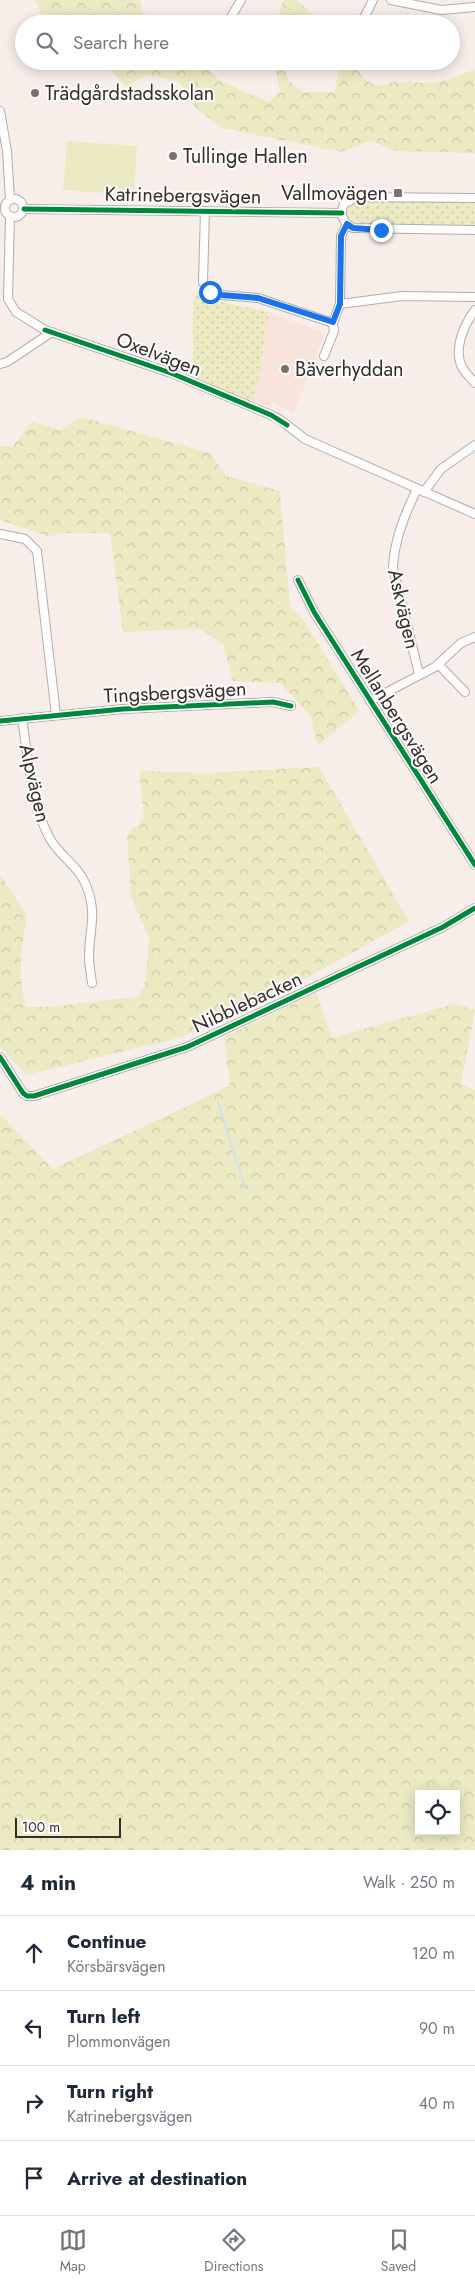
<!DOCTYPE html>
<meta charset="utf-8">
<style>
body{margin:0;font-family:Jost,sans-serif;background:#f2f2f3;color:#1f2937}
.controls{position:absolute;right:15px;bottom:15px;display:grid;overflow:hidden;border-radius:0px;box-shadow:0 2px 12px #0003}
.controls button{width:45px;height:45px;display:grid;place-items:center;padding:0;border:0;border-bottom:1px solid #e0e1e3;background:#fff;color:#1f2937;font:25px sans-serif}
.scale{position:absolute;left:15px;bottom:12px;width:106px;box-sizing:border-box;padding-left:5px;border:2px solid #362e2b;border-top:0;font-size:14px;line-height:18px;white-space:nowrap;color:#362e2b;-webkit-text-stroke:4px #fcfcfc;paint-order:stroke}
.stop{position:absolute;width:15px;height:15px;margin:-11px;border:4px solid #1a73e8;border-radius:50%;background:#fff}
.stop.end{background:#1a73e8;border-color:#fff;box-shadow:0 1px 5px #0008}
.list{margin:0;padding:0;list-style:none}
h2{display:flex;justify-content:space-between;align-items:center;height:65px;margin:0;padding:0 20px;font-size:21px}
h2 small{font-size:16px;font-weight:400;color:#747a83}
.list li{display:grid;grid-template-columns:32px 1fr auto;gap:15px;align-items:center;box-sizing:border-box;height:75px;padding:0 20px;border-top:1px solid #e0e1e3}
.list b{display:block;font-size:19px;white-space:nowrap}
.list p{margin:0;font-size:16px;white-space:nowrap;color:#747a83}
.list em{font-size:16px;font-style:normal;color:#747a83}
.icon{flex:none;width:28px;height:28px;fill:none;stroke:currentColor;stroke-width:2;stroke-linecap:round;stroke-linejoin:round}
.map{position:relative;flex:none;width:475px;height:1850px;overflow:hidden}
.search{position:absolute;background:#fff;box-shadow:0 2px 12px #0003;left:15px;right:15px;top:15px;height:55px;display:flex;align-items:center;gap:12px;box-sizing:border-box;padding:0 18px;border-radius:28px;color:#747a83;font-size:19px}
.sheet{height:365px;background:#fff}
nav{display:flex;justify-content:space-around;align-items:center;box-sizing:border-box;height:70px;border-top:1px solid #e0e1e3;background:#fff;font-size:14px;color:#747a83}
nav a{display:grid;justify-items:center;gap:2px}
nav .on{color:#7a716e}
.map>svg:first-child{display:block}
</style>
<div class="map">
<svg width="475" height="1850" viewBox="0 0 475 1850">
<defs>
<pattern id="green-dots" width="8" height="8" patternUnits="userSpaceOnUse" patternTransform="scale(1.25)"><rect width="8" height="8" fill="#ebeac2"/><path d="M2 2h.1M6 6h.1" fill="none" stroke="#cac9a7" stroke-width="1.8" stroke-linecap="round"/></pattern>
<pattern id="forest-crowns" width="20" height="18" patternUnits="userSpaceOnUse" patternTransform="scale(1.25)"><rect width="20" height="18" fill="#ebeac2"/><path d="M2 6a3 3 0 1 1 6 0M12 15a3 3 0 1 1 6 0" fill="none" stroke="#cac9a7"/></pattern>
</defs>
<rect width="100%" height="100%" fill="#f7eeea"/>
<path fill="#f9e4dc" d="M269 312 325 333 294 413 273 403 270 408 253 400 258 382Z"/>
<g fill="url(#green-dots)">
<path d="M364 201H475V227L360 225C340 219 345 203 364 201Z"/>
<path d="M197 290 206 299 269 312 258 382 252 403 196 379V365L193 361V302Z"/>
</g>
<g fill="url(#forest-crowns)" fill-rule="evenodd">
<path d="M35 0H140L144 21 148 24H66L61 16 41 13Z"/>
<path d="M283 0H296L307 9 313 20 305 24H276Z"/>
<path d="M101 61H199L219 80 268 102 280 92 274 61H283L289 81 303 92H335L340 61 351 63 367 81 376 86 397 82 430 83 450 79 475 69V153L397 151 370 141 341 152 222 128 196 108 179 81 147 75 126 86Z"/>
<path d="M81 417 210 453 226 476 280 491 290 607 305 622 359 711 318 745 310 715 280 683 233 681 223 644 200 629 123 632 110 533H64L48 536 0 520V446L12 447 32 422 62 430Z"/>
<path d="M319 767 409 921 311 976 182 1037 26 1075 0 1047V874L27 916C21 946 17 977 26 1007 65 1008 100 1000 138 997L146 981 149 938 131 896 127 834 144 818 139 771 207 773Z"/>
<path d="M316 993 332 1038 454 1004 475 1010 461 1084 475 1090V1850H0V1114L53 1169 230 1086 224 1037ZM419 1794H456V1831H419Z"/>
</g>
<path fill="#ebeac2" d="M67 141 137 146 134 195 63 190Z"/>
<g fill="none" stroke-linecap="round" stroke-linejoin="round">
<path stroke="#d4dff0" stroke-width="2" d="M218 1102 245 1188"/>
<defs>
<g id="minor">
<path d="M391 0 441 10 475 7"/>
<path d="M227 24 241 0"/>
<path d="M361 24 373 0"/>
<path d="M0 111 7 151 10 199"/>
<path d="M475 198 357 197 344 204C339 214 343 223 353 228L475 230"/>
<circle cx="14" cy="208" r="9"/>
<path d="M24 209 342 213"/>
<path d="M205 211 203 282 207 290 221 295 258 298 333 323"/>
<path d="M10 216 8 299 16 312 45 330 171 373 271 415 279 419 305 439 475 514"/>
<path d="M340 304 402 296 475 297"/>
<path d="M475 310C464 325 453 349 462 367 465 373 471 378 475 383"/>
<path d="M333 323 340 304 341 236 347 224"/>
<path d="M324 356 334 331 333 323"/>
<path d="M0 364 7 362 52 332"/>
<path d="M417 489C405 514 394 540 393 568L419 674"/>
<path d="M424 492 441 469 475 445"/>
<path d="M0 534 25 539 37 551 56 715"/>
<path d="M298 580 314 612 475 865"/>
<path d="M438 664 465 692"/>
<path d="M370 701 435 667 461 643 475 637"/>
<path d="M22 718C28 757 31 802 49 837 58 855 78 865 86 885 98 915 89 928 89 957 89 965 91 975 92 983"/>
<path d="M0 721 123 709 273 702 291 706"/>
<path d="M0 1057 23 1093 27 1096H34L187 1047 443 927 475 908"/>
</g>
</defs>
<use href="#minor" stroke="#b4aca9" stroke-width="10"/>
<use href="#minor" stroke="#fefcfc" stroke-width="8"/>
<defs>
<g id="cycleway">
<path d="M24 209 342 213"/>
<path d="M45 330 171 373 271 415 287 425"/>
<path d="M298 580 314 612 475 865"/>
<path d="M0 721 123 709 273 702 291 706"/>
<path d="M0 1057 23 1093 27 1096H34L187 1047 443 927 475 908"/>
</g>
</defs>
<use href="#cycleway" stroke="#fcfcfc" stroke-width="8"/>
<use href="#cycleway" stroke="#00873e" stroke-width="5"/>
</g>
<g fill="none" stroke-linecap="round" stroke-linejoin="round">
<path stroke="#1a73e8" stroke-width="6" d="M210 292 221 295 258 298 333 322 340 304 341 236 347 224 353 228 381 230"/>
</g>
<g fill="#7a716e" stroke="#fcfcfc" stroke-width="2">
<circle cx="35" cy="93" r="5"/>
<circle cx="173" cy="156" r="5"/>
<rect x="393" y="188" width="10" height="10" rx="2.5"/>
<circle cx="285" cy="369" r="5"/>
</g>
<g text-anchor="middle" stroke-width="4" stroke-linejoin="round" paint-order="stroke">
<g font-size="20" fill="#362e2b" stroke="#fcfcfc" text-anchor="start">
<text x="45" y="100">Trädgårdstadsskolan</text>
<text x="183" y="163">Tullinge Hallen</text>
<text x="388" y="200" text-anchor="end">Vallmovägen</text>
<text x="295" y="376">Bäverhyddan</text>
</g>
<g font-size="20" fill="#362e2b" stroke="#fcfcfc">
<text transform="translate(183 195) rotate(1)" y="7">Katrinebergsvägen</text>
<text transform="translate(159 354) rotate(21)" y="7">Oxelvägen</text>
<text transform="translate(404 609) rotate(77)" y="7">Askvägen</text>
<text transform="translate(175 692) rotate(-3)" y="7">Tingsbergsvägen</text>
<text transform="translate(397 716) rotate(58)" y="7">Mellanbergsvägen</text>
<text transform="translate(35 783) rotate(77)" y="7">Alpvägen</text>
<text transform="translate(247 1002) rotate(-25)" y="7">Nibblebacken</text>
</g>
</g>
</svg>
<div class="controls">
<button><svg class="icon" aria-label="locate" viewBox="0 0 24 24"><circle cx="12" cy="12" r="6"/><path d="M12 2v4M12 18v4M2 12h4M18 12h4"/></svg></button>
</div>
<div class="scale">100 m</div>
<div class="stop" style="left:210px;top:292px"></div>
<div class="stop end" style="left:381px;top:230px"></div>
<div class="search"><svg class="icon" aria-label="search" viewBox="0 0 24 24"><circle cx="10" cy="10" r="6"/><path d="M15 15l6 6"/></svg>Search here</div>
</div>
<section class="sheet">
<h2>4 min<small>Walk · 250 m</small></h2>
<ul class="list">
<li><svg class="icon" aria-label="ahead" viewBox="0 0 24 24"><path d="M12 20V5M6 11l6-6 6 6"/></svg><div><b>Continue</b><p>Körsbärsvägen</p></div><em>120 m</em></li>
<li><svg class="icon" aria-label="left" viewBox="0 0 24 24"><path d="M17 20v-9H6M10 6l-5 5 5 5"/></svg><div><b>Turn left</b><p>Plommonvägen</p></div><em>90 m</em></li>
<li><svg class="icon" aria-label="right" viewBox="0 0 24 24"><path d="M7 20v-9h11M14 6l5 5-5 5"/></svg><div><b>Turn right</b><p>Katrinebergsvägen</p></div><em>40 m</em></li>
<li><svg class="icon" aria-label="arrive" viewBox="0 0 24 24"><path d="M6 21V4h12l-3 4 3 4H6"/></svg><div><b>Arrive at destination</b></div></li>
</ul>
</section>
<nav>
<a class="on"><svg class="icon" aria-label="map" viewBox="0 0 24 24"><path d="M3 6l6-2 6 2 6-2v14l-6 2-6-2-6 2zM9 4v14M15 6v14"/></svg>Map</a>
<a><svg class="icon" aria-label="directions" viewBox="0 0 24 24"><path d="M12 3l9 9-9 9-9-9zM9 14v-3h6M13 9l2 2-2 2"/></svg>Directions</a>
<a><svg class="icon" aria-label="saved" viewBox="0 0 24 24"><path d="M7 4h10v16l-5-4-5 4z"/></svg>Saved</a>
</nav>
